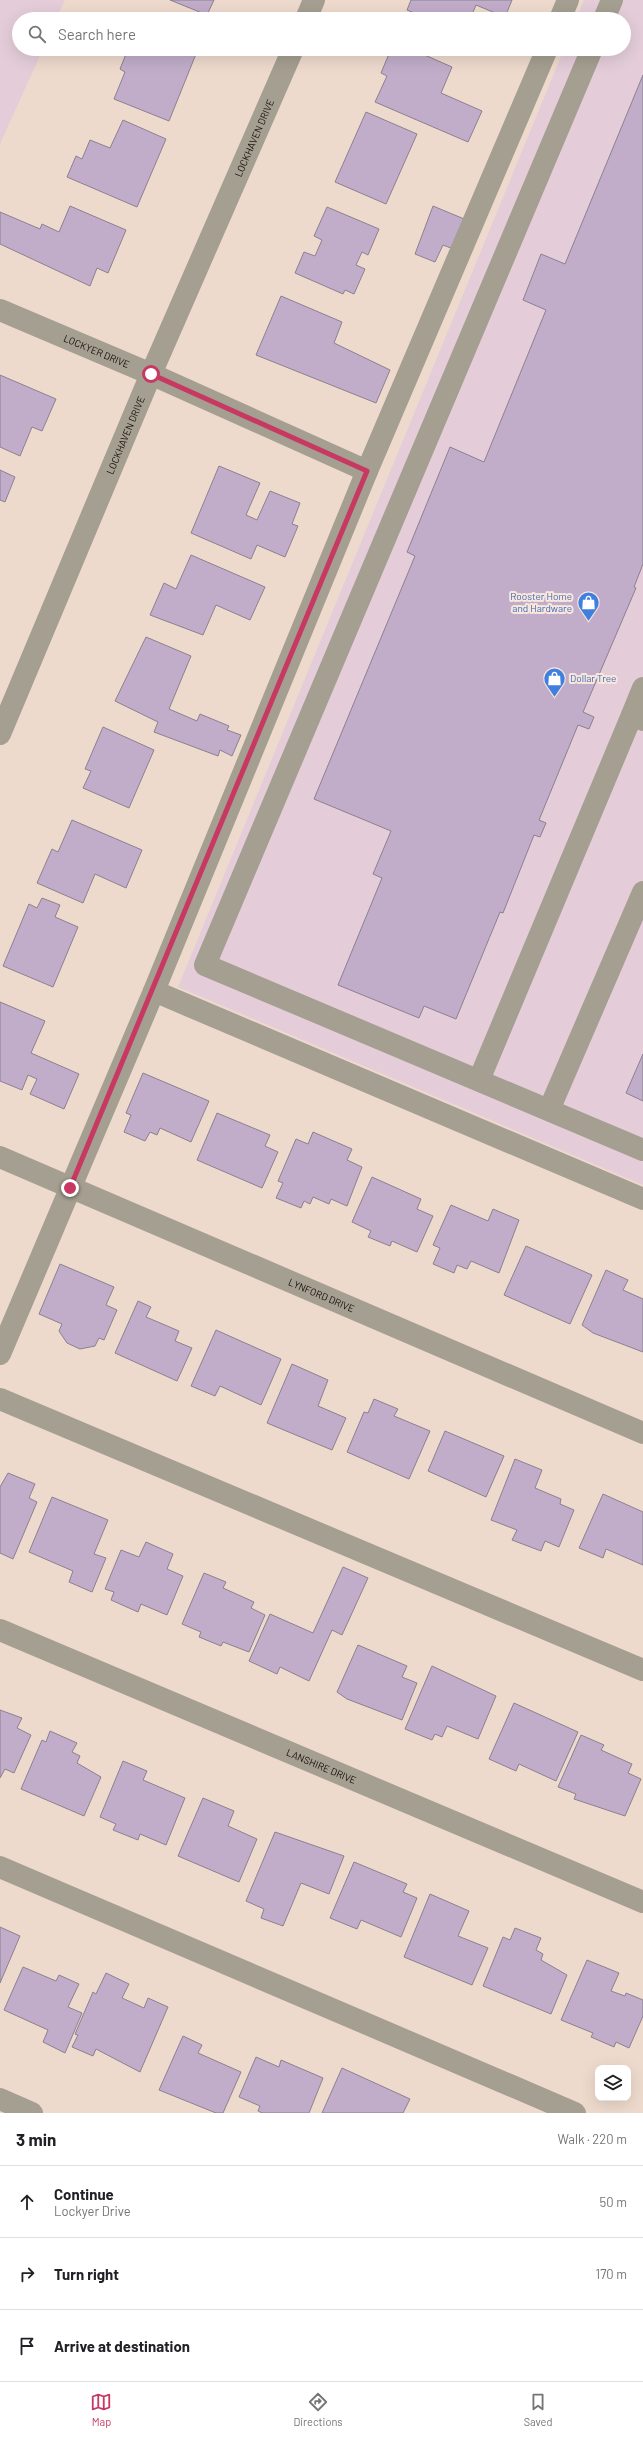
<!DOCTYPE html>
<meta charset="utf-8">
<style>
body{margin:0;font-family:Barlow,sans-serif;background:#f2f2f2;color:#202124}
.controls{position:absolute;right:12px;bottom:12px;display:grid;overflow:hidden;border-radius:8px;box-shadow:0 4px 16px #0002}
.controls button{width:36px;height:36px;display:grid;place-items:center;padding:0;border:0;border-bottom:1px solid #e0e0e0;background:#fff;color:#202124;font:20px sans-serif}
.stop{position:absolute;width:12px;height:12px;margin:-9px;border:3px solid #c73963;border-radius:50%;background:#fff}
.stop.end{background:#c73963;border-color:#fff;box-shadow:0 1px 4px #0008}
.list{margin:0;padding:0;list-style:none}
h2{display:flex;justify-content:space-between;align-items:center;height:52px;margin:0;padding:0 16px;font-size:17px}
h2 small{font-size:13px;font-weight:400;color:#757577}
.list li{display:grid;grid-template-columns:26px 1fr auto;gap:12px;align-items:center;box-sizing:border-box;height:72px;padding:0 16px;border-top:1px solid #e0e0e0}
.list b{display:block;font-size:15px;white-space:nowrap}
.list p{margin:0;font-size:13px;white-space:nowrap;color:#757577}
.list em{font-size:13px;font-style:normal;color:#757577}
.icon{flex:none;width:22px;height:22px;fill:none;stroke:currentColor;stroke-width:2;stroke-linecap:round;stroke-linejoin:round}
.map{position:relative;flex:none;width:643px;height:2113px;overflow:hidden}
.search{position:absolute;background:#fff;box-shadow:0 4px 16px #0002;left:12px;right:12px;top:12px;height:44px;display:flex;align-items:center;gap:10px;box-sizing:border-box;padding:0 14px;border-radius:22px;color:#757577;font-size:15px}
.sheet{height:268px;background:#fff}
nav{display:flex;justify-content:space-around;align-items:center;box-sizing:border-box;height:56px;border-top:1px solid #e0e0e0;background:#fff;font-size:11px;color:#757577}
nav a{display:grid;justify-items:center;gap:2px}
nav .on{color:#c73963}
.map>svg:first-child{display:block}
</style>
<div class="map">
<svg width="643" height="2113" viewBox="0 0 643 2113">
<rect width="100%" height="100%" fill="#eedacd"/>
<g fill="#e4cdd9">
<path d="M0 0H65L56 19H19V49H43L0 144Z"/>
<path d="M584 0H643V1185L178 987 564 49H624V19H576Z"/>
</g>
<g fill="#c1adca" stroke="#8b8090">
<path d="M170 0H214L207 15Z"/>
<path d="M411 0H512L505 17 476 5 470 19H428L407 10Z"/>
<path d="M128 49H198L169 121 114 99 125 72 120 69Z"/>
<path d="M391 49H411L452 67 441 93 482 111 468 142 375 102 387 76 381 73Z"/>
<path d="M643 75V564L634 587 636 588 583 712 594 717 589 729 578 725 539 820 546 823 540 837 534 835 503 913 500 912 456 1019 424 1006 419 1018 338 985 382 878 373 874 391 831 314 799 415 556 407 552 450 447 484 462 546 310 523 300 541 254 565 264Z"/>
<path d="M366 112 417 134 386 204 335 182Z"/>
<path d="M123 120 166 139 137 207 67 177 76 156 82 159 90 140 110 148Z"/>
<path d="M70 206 126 230 108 273 97 268 90 286 0 244V212L40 229 42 224 59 232Z"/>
<path d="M433 206 469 221 456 250 443 245 435 262 415 254Z"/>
<path d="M327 207 379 229 368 255 362 252 356 265 365 269 354 294 345 290 343 294 295 273 304 252 315 256 322 240 314 236Z"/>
<path d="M281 296 342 322 334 343 390 370 376 403 256 355Z"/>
<path d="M0 375 56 399 42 431 32 427 20 456 0 447Z"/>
<path d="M219 466 260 483 246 515 257 520 270 491 300 503 292 524 298 526 285 557 257 545 251 559 191 533Z"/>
<path d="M0 470 15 477 5 502 0 500Z"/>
<path d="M191 555 265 587 250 620 216 605 203 635 150 615 164 583 176 589Z"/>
<path d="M146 637 191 656 169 709 197 721 200 714 229 726 227 730 241 735 232 756 220 750 218 756 154 732 158 722 115 701Z"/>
<path d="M103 727 154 750 129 808 83 788 91 771 85 769Z"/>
<path d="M72 820 142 850 126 888 95 874 83 903 37 883 52 849 58 852Z"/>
<path d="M42 898 60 905 55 917 78 927 53 987 3 966 29 904 37 908Z"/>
<path d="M0 1002 45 1021 31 1053 79 1074 64 1109 30 1094 37 1079 28 1075 22 1090 0 1081Z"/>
<path d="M643 1054V1101L626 1093Z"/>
<path d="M143 1073 209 1101 191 1142 160 1128 157 1135 150 1132 145 1141 124 1132 131 1115 126 1113Z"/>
<path d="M217 1113 270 1135 265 1146 278 1152 262 1188 197 1160Z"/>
<path d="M313 1132 352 1149 347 1160 362 1167 347 1206 331 1199 329 1204 313 1197 310 1204 304 1201 301 1208 276 1198 283 1183 278 1181 296 1139 308 1144Z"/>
<path d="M372 1177 421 1199 417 1209 433 1216 417 1252 392 1241 390 1246 368 1237 371 1231 352 1222Z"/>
<path d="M451 1205 488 1221 493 1209 519 1220 499 1273 471 1261 467 1269 457 1265 454 1273 433 1264 440 1248 433 1245Z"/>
<path d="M526 1246 592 1275 570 1324 504 1295Z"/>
<path d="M60 1264 114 1287 106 1305 117 1310 104 1340 99 1338 95 1346 80 1349 67 1343 59 1331 62 1324 39 1314Z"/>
<path d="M606 1270 628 1280 623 1290 643 1299V1352L593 1333 582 1325Z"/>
<path d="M138 1301 151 1307 146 1317 179 1331 175 1341 192 1348 177 1381 115 1353Z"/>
<path d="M216 1330 281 1359 261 1405 220 1386 215 1396 191 1386Z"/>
<path d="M292 1364 328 1380 318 1406 346 1418 332 1450 267 1423Z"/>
<path d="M374 1399 398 1409 394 1416 430 1431 409 1479 347 1452 364 1412 368 1413Z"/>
<path d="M445 1431 504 1456 486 1497 428 1471Z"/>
<path d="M515 1459 542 1470 535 1488 561 1499 560 1504 574 1510 559 1547 545 1541 541 1551 512 1540 517 1530 491 1520Z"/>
<path d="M8 1473 35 1484 29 1498 37 1502 13 1559 0 1553V1487Z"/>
<path d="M603 1494 643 1512V1565L606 1549 603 1558 579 1548Z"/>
<path d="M52 1497 108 1520 94 1554 106 1558 92 1592 69 1582 73 1571 29 1552Z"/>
<path d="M146 1542 173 1554 167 1569 183 1576 167 1615 141 1604 138 1612 111 1600 114 1592 105 1589 121 1550 139 1557Z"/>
<path d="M343 1567 368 1578 342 1635 332 1630 309 1681 280 1667 277 1674 249 1661 270 1614 313 1633Z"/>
<path d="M204 1573 226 1582 223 1588 254 1602 251 1608 265 1615 249 1652 223 1642 221 1646 199 1637 201 1632 182 1624Z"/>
<path d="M358 1645 407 1666 402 1677 417 1683 402 1720 347 1699 337 1692Z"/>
<path d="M432 1666 496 1696 478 1739 447 1726 442 1737 435 1734 432 1740 405 1729Z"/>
<path d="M514 1703 578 1732 556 1781 519 1764 516 1771 489 1759Z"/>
<path d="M0 1710 22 1718 17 1728 31 1735 14 1773 5 1769 0 1778Z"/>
<path d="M50 1731 77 1743 72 1752 80 1756 77 1763 101 1777 84 1816 21 1789 42 1740 46 1742Z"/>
<path d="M581 1735 604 1745 601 1750 632 1764 628 1773 641 1779 625 1816 574 1799 576 1794 558 1787Z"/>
<path d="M123 1761 147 1771 143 1780 185 1798 166 1845 140 1834 138 1840 113 1830 116 1824 100 1817Z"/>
<path d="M203 1798 234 1811 228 1826 257 1839 239 1882 178 1856Z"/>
<path d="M275 1832 344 1856 329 1894 301 1883 283 1926 261 1918 264 1909 246 1901Z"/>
<path d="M354 1862 407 1884 403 1892 417 1898 401 1937 361 1920 357 1929 330 1918Z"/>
<path d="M430 1894 469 1911 458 1936 488 1948 472 1985 404 1957Z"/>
<path d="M0 1927 20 1936 0 1983Z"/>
<path d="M515 1928 541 1938 536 1950 543 1954 541 1960 567 1975 551 2014 483 1986 503 1937 510 1940Z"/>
<path d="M587 1960 619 1973 611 1991 625 1996 626 1993 643 2000V2016L629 2048 616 2042 614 2047 591 2037 593 2033 561 2020Z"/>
<path d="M23 1967 56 1981 59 1975 79 1984 68 2007 82 2013 65 2053 43 2042 48 2030 4 2010Z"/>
<path d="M106 1973 129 1984 122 1998 144 2008 148 1998 168 2007 140 2072 96 2049 93 2056 72 2047 78 2035 75 2034 93 1992 96 1994Z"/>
<path d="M183 2036 202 2045 198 2053 241 2072 223 2113H216L159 2090Z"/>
<path d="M256 2057 279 2067 281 2060 323 2078 309 2113H262L258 2111 260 2106 239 2097Z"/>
<path d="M342 2068 410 2099 403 2113H322Z"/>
</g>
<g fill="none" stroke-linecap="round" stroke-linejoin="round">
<g stroke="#a59f91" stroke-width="22">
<path d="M306 19 314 0"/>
<path d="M560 19 568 0"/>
<path d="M604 19 612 0"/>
<path d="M592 49 205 965 643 1150"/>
<path id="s1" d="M0 310 151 374 367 471"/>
<path d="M632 715 643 688"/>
<path id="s2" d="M0 734 151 374 293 49"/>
<path d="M154 991 643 1199"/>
<path d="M479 1080 632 715 643 720"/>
<path d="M549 1110 643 892"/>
<path id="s3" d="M0 1157 643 1433"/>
<path d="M0 1354 154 991 367 471 547 49"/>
<path d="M0 1399 643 1670"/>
<path id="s4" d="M0 1630 643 1902"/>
<path d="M0 1867 575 2113"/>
<path d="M0 2099 32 2113"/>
</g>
</g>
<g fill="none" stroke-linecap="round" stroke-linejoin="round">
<path stroke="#c73963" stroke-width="5" d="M70 1188 367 471 151 374"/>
</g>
<defs>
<symbol id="shop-pin" viewBox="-11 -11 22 30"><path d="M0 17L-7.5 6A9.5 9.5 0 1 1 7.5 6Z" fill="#3f7fe0" stroke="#fbe7da"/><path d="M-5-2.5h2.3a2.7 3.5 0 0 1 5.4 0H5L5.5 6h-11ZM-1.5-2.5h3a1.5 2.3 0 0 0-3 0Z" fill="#fff"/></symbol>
</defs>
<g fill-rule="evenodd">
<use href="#shop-pin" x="576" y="590" width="25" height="34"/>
<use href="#shop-pin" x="542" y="666" width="25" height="34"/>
</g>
<g text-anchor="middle" stroke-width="4" stroke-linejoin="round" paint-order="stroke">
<g font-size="10" fill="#140e0a" stroke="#fbe7da">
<text dy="4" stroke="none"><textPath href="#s2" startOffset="648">LOCKHAVEN DRIVE</textPath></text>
<text dy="4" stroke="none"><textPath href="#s1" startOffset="105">LOCKYER DRIVE</textPath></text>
<text dy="4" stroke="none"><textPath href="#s2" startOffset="324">LOCKHAVEN DRIVE</textPath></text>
<text dy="4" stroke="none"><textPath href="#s3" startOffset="350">LYNFORD DRIVE</textPath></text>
<text dy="4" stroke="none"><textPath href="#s4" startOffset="349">LANSHIRE DRIVE</textPath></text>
</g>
<g font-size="10" fill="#366cbe" stroke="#fbe7da" text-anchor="end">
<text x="572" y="600">Rooster Home<tspan x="572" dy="12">and Hardware</tspan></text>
<text x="570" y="682" text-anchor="start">Dollar Tree</text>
</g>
</g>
</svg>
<div class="controls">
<button><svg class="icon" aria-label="layers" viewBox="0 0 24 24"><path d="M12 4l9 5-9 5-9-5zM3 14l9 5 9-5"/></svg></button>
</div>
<div class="stop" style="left:151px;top:374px"></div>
<div class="stop end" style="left:70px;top:1188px"></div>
<div class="search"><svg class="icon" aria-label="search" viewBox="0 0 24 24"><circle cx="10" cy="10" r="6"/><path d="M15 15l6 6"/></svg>Search here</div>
</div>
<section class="sheet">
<h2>3 min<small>Walk · 220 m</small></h2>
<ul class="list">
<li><svg class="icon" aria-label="ahead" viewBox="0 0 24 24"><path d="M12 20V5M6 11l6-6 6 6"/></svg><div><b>Continue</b><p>Lockyer Drive</p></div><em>50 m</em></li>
<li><svg class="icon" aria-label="right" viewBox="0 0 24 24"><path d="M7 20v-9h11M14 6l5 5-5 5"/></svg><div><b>Turn right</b></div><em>170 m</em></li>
<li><svg class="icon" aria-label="arrive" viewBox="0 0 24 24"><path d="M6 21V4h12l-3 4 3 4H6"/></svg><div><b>Arrive at destination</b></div></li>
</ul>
</section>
<nav>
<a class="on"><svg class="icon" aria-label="map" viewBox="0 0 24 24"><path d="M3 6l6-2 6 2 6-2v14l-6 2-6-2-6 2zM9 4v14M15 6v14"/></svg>Map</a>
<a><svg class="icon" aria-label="directions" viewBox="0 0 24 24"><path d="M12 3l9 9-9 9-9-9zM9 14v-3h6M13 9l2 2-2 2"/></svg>Directions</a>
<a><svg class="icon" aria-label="saved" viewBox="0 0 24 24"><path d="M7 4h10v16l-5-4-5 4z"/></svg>Saved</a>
</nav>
